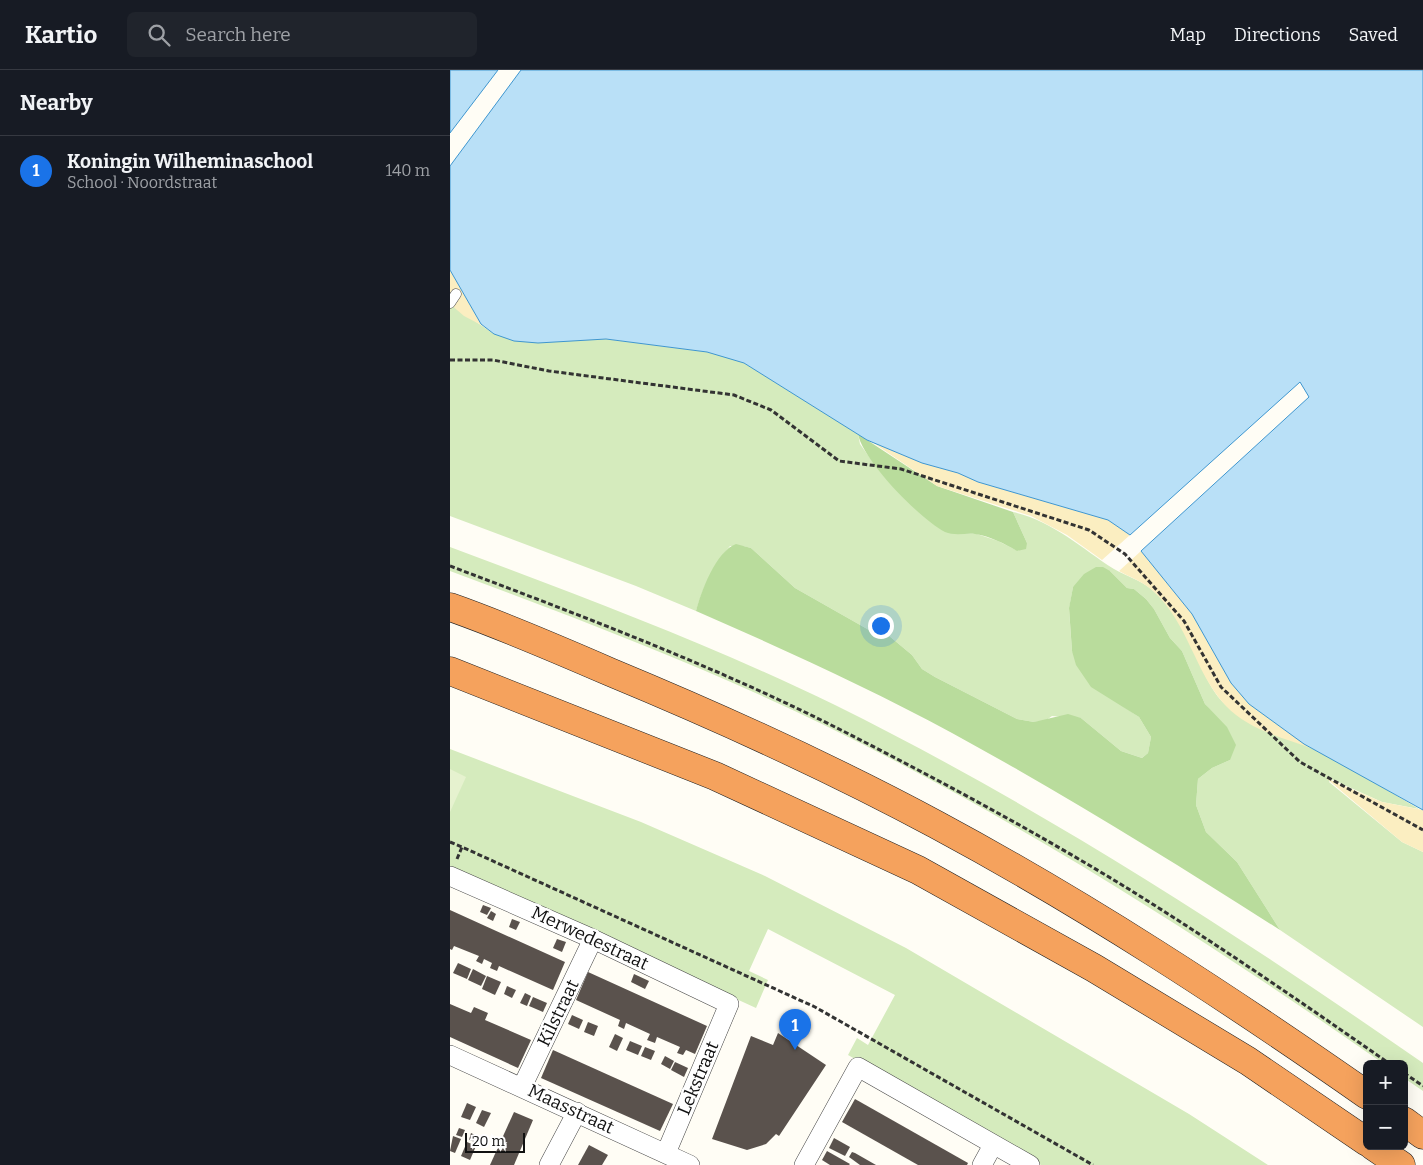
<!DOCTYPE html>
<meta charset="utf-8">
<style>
body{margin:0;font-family:Bitter,serif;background:#20242c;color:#f1f3f6}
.controls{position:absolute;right:15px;bottom:15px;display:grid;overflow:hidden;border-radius:8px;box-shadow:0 5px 20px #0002}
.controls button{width:45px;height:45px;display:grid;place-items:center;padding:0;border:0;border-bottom:1px solid #363941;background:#171b24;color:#f1f3f6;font:25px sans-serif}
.scale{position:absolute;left:15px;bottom:12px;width:60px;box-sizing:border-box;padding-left:5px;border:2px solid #111;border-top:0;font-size:14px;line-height:18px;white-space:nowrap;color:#111;-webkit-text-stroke:4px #fff;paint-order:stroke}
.you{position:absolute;left:430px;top:555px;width:18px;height:18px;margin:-12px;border:4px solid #fff;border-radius:50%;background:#1a73e8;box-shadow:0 0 0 8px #1a73e833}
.badge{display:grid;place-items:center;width:32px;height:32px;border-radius:50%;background:#1a73e8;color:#fff;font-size:16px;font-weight:700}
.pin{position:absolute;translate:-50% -41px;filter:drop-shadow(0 1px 2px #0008)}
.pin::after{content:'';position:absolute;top:26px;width:18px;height:15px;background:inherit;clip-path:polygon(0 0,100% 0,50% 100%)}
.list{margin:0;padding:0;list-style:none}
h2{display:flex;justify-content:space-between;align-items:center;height:65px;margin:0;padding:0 20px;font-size:21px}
h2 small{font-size:16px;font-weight:400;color:#9ea1a6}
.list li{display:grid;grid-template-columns:32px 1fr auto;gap:15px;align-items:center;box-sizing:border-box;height:70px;padding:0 20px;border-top:1px solid #363941}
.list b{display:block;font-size:19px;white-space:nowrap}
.list p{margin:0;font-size:16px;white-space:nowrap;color:#9ea1a6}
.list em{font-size:16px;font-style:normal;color:#9ea1a6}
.icon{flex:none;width:28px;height:28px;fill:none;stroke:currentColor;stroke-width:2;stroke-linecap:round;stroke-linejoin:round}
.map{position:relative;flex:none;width:973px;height:1095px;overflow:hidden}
header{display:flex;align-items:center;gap:30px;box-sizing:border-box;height:70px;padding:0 25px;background:#171b24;border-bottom:1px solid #363941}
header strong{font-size:24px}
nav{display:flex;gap:28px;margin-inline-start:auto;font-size:18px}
.search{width:350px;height:45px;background:#20242c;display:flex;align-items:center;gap:12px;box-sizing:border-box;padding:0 18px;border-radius:8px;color:#9ea1a6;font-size:19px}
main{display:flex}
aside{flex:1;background:#171b24}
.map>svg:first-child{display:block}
</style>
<header>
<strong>Kartio</strong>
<div class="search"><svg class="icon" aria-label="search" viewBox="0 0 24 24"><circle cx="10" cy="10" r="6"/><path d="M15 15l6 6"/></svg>Search here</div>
<nav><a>Map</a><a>Directions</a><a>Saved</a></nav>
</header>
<main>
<aside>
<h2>Nearby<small></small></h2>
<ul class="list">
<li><span class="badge">1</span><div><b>Koningin Wilheminaschool</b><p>School · Noordstraat</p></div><em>140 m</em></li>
</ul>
</aside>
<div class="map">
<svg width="973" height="1095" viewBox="0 0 973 1095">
<rect width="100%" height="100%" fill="#fffdf5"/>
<g fill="#d5ebbd">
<path d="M0 234 44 264 124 269H156L257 282 280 288 294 293 408 364 410 374 422 391 466 439 506 464H527L548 471 568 481 577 473 563 442C603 451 631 478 664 499 676 506 690 510 701 519 715 530 726 547 736 563 750 588 756 619 779 638 804 659 834 665 863 679 899 697 934 718 969 739L932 732 881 709 879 712 952 772 973 782V957L830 860 787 792 756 762 746 735 748 709 762 698 780 690 765 646 755 634 732 581 720 568 704 539 696 529 684 519 677 518 660 501 623 517 619 539 622 581 674 637 689 647 701 667 698 683 692 688 671 681 631 648 602 646 595 651 584 652 567 649 485 607 472 599 462 585 438 565 419 560 345 518 301 478 293 476H280C263 495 253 517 246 541L186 516 0 446Z"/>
<path d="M0 477C130 526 260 574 385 635 591 737 784 862 973 993V1021L954 1008V994H934C755 869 571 751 374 655 253 596 126 548 0 501Z"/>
<path d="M0 679 191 752 315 806 456 878 739 1044 818 1095H591L398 985 407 968 418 975 445 925 318 859 299 901 318 910 306 938 0 798Z"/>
</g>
<g fill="#b9dc9c">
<path d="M408 364 487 416 563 442 577 473 576 479 567 481C555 474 540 466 525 464 516 463 504 466 495 462 470 449 413 391 408 364Z"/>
<path d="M286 474 301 478 345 518 419 560 438 565 462 585 472 599 485 607 567 649 584 652 618 644 631 648 671 681 692 688 698 683 701 667 689 647 641 617 626 595 622 581 619 538 623 517 634 504 646 497H653L660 501 677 518 684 519 696 529 704 539 720 568 732 581 755 634 777 657 786 675 780 690 762 698 748 709 746 735 756 762 787 792 830 860C722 791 614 724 502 663 419 618 333 579 246 541 251 522 266 481 286 474Z"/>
</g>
<g fill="#fbeec1">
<path d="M0 200 31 254 35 257 14 246 0 234Z"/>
<path d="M422 372 472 393 508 403 528 412 658 450 680 465 652 490 617 465 581 446 487 416Z"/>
<path d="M691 481 742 544 781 613 799 634 861 678C832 668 798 659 776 636 744 602 739 553 702 520 693 512 680 507 669 501Z"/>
<path d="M876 708 932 732 973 740V782L952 772Z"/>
</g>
<path fill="#e6f2cf" d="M0 699 16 707 0 742Z"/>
<g fill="#b9e0f7" stroke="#3f96cf">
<path d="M0 0H48L0 63Z"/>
<path d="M71 0H973V740L854 674 799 634 781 613 742 544 691 481 859 327 850 312 680 465 658 450 528 412 508 403 472 393 417 370 294 293 257 282 156 269 88 273 64 271 44 264 31 254 0 200V96Z"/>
</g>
<g fill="#5a524d">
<path d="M33 835 41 838 37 845 30 842Z"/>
<path d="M0 840 115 892 103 920 49 896 47 901 40 898 42 893 34 889 32 894 26 891 29 886 4 876 2 880 0 879Z"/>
<path d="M41 841 46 844 43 851 37 848Z"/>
<path d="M62 849 70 852 66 860 59 857Z"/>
<path d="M107 869 116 872 112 882 103 878Z"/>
<path d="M8 893 21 899 17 909 3 903Z"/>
<path d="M23 899 36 906 31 916 18 910Z"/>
<path d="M138 902 257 956 245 984 236 980 233 985 227 983 230 977 207 967 205 973 197 970 200 964 176 953 174 959 168 956 170 950 126 930Z"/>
<path d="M184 904 199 911 195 919 181 912Z"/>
<path d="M37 906 51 912 45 925 32 919Z"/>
<path d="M57 916 66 920 62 928 54 924Z"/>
<path d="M75 923 81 926 77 936 70 933Z"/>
<path d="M83 927 97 933 93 942 79 936Z"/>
<path d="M0 934 21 943 24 937 38 943 35 950 81 970 68 998 0 967Z"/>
<path d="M122 945 133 950 129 959 118 954Z"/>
<path d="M138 952 148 956 144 966 134 962Z"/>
<path d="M328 963 376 995 329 1066 326 1064 316 1074 297 1080 262 1069 301 966 323 975Z"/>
<path d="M165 964 173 968 167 981 159 977Z"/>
<path d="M180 971 192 976 188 985 176 980Z"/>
<path d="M195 977 205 981 201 990 191 986Z"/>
<path d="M103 980 223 1034 210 1061 91 1008Z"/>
<path d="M215 986 224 991 220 999 211 994Z"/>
<path d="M225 992 238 998 234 1007 221 1000Z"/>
<path d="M405 1029 518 1093 517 1095H468L392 1052Z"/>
<path d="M17 1033 26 1037 20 1050 11 1047Z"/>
<path d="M32 1040 41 1043 34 1057 26 1053Z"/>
<path d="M64 1042 83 1050 64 1095H40Z"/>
<path d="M9 1058 15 1060 12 1067 6 1065Z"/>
<path d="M21 1063 27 1066 25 1072 19 1070Z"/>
<path d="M3 1066 11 1069 5 1083 0 1081Z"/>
<path d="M384 1068 400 1077 395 1086 379 1078Z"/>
<path d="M17 1072 26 1076 20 1090 11 1086Z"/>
<path d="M139 1075 158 1085 152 1095H128Z"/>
<path d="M377 1081 400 1094 399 1095H380L372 1090Z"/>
<path d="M402 1082 405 1083 426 1095H410L399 1087Z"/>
</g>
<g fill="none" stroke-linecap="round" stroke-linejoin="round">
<defs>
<path id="service" d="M0 233 6 224"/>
<g id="minor">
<path d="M0 806 143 869 279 934 216 1083"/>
<path d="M0 985 240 1095"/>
<path d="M72 1017 143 869"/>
<path d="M99 1095 127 1042"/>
<path d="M354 1095 408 997 580 1095"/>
<path d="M532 1095 543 1075"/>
</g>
<g id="motorway">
<path d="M0 537C54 556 107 579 160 602 271 648 381 698 487 755 636 835 778 928 917 1025"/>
<path d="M0 601 265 706 468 800 644 898 798 991 917 1072"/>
<path d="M954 1051 973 1065"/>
<path d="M923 1076 951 1095"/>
</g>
</defs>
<use href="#service" stroke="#444" stroke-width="11"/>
<use href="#minor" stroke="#444" stroke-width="20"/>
<use href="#motorway" stroke="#222" stroke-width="29"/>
<g stroke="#333" stroke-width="3" stroke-dasharray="5 2.5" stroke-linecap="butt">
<path d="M0 290H43L99 301 284 325 321 340 389 391 451 399 639 460 675 484 734 551 771 617 850 692 973 760"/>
<path d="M0 496C132 546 265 596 391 660 487 709 584 761 677 818 767 874 854 934 940 994"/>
<path d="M0 772 12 777"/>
<path d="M7 789 12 777 365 937 643 1095"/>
<path d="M954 1003 973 1016"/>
</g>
<use href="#service" stroke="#fff" stroke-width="10"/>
<use href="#minor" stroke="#fff" stroke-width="19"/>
<use href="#motorway" stroke="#f5a25d" stroke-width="28"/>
</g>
<g text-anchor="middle" stroke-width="5" stroke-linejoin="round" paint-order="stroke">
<g font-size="18" fill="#111" stroke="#fff">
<text transform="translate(140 868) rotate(25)" y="6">Merwedestraat</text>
<text transform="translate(108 943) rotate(-64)" y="6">Kilstraat</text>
<text transform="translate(248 1008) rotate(-67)" y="6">Lekstraat</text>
<text transform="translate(121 1039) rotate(25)" y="6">Maasstraat</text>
</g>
</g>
</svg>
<div class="controls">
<button>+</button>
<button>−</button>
</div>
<div class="scale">20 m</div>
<div class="you"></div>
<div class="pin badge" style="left:345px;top:980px">1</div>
</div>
</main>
